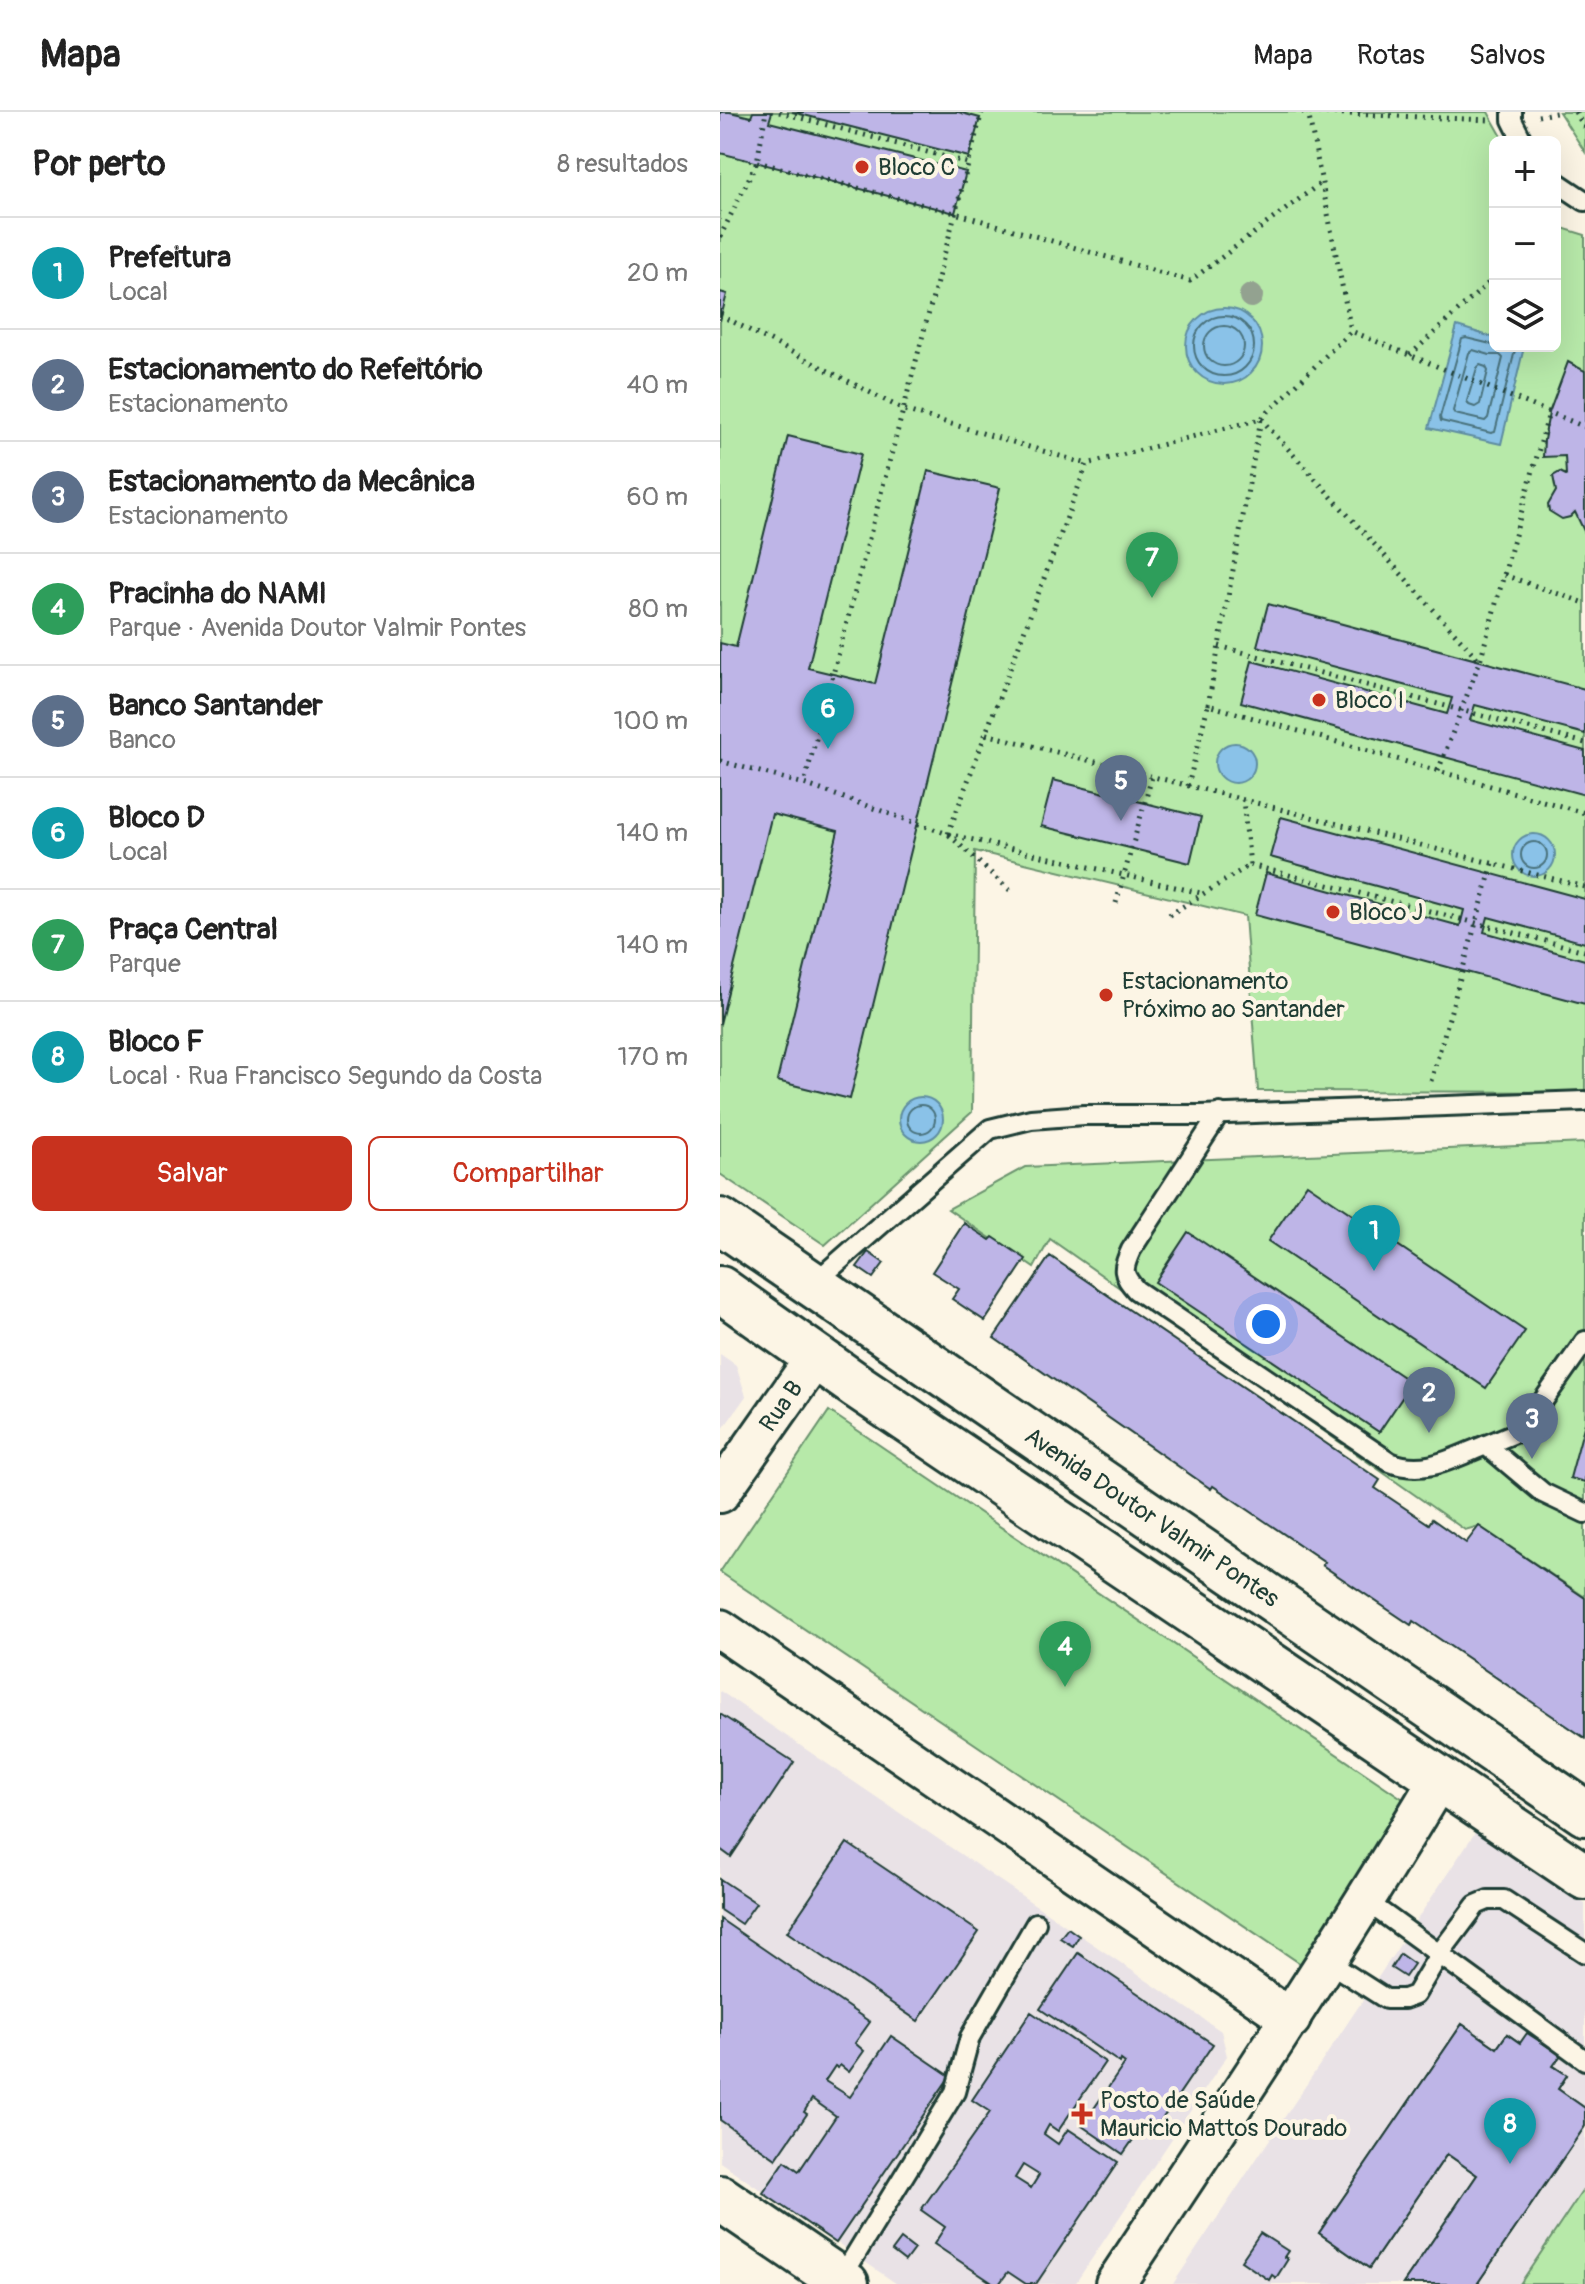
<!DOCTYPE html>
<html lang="pt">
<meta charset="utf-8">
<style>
body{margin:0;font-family:Pangolin,sans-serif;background:#f6f6f6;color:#222}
.controls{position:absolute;right:24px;top:24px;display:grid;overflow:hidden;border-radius:12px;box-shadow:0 8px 32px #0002}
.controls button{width:72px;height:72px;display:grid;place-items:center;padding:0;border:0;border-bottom:2px solid #e0e0e0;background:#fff;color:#222;font:40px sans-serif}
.you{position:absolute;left:546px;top:1212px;width:28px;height:28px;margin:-20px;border:6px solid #fff;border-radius:50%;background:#1a73e8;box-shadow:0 0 0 12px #1a73e833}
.badge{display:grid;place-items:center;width:52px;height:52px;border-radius:50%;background:#c8321e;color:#fff;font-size:26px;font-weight:700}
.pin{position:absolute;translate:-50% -66px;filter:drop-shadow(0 2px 4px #0008)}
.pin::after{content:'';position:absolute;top:42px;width:28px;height:24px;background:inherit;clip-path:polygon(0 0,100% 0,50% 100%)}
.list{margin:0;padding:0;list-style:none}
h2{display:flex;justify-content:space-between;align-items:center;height:104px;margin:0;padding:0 32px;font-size:34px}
h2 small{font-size:26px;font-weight:400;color:#767676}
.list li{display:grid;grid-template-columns:52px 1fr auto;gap:24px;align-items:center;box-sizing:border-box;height:112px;padding:0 32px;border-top:2px solid #e0e0e0}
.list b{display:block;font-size:30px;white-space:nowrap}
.list p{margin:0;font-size:26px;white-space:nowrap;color:#767676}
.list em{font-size:26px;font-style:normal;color:#767676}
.actions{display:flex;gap:16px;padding:24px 32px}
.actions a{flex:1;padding:18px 0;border:2px solid #c8321e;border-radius:12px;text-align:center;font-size:28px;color:#c8321e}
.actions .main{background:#c8321e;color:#fff}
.icon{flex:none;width:44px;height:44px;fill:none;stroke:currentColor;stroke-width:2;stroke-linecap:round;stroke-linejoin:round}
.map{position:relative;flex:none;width:865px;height:2172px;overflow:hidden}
header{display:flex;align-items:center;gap:48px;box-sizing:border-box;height:112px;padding:0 40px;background:#fff;border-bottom:2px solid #e0e0e0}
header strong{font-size:38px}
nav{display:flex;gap:44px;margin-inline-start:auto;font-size:28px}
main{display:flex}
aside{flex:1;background:#fff}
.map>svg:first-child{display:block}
</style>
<header>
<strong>Mapa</strong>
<nav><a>Mapa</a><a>Rotas</a><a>Salvos</a></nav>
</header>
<main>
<aside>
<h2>Por perto<small>8 resultados</small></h2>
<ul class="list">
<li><span class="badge" style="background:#0f9aa8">1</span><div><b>Prefeitura</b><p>Local</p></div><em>20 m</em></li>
<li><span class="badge" style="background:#5c6f8a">2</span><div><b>Estacionamento do Refeitório</b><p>Estacionamento</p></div><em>40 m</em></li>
<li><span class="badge" style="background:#5c6f8a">3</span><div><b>Estacionamento da Mecânica</b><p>Estacionamento</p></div><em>60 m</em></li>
<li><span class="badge" style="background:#2e9e5b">4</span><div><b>Pracinha do NAMI</b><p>Parque · Avenida Doutor Valmir Pontes</p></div><em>80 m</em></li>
<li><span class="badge" style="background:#5c6f8a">5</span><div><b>Banco Santander</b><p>Banco</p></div><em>100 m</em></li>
<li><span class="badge" style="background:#0f9aa8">6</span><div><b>Bloco D</b><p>Local</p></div><em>140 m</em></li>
<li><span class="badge" style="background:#2e9e5b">7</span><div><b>Praça Central</b><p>Parque</p></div><em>140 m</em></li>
<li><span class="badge" style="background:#0f9aa8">8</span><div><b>Bloco F</b><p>Local · Rua Francisco Segundo da Costa</p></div><em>170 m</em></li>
</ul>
<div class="actions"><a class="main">Salvar</a><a>Compartilhar</a></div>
</aside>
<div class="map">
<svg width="865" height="2172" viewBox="0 0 865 2172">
<rect width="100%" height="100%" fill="#fcf5e5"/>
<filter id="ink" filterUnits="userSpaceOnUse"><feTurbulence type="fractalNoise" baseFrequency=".0125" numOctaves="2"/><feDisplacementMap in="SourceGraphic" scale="16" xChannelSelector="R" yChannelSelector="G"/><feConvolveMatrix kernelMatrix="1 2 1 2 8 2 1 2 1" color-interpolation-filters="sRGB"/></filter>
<g filter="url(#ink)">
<g fill="#e9e2e6">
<path d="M0 1242 16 1253 26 1284 0 1321Z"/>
<path d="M0 1579 501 1919 507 1944 355 2172H177L0 2050Z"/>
<path d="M756 1719 865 1792V2075L800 2172H453Z"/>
</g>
<g fill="#b7e9a9" stroke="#6b936e" stroke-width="2">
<path d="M0 0H768L785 30H775V234H835V106L842 116 865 123V980L538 979 525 804 255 739 252 1000 105 1133 0 1062Z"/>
<path d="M839 0H865V40Z"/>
<path d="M865 1031V1485L759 1414 745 1418 330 1127 314 1156 228 1097 305 1055Z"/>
<path d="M109 1299 689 1691 581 1852 0 1460Z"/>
<path d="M865 2075V2172H800Z"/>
</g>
<g fill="#8ac2e8" stroke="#5f8da0" stroke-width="2">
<circle cx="504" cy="234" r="38"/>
<path d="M737 214 775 226V234L804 235 781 332 709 316Z"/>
<circle cx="515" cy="651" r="20"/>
<circle cx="814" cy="743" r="21"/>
<circle cx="201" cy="1007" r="22"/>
</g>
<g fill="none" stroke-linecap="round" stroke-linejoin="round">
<g stroke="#4a727c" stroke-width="2">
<circle cx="504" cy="234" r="30"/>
<circle cx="504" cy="234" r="20"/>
<path d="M775 233 746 226 742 227 720 305 721 309 771 321 775 320 796 234"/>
<path d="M753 238 770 243H780L783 246 768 306 765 309 735 302 733 299 749 241Z"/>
<path d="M760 253 766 255 768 259 760 292 755 295 749 293 747 289 757 256Z"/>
<circle cx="814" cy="743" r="13"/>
<circle cx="201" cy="1007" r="14"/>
</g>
</g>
<g fill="#beb5e7" stroke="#1f3d34" stroke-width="2" fill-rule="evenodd">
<path d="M0 0H10L31 5 33 0H52L49 10 246 60 235 101 0 41Z"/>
<path d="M72 0H238L260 6 249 45Z"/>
<path d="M0 180 7 182 0 209Z"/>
<path d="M848 250 865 259V421L855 400 850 405 842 407 829 399 828 393 836 379 833 364 840 360 846 363 845 344 823 345 824 328 829 301Z"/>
<path d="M68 324 141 342 88 556 155 572 208 359 280 376 130 987 57 969 118 719 52 702 0 912V531L16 535Z"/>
<path d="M548 492 865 577V622L755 593 750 608 865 639V683L521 590 532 549 727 602 732 586 537 534Z"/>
<path d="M333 668 481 705 470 751 321 714Z"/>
<path d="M561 705 865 787V831L768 805 764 820 865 848V892L535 803 546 761 740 814 744 798 550 745Z"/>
<path d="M587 1072 805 1219 766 1276 548 1129Z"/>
<path d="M244 1111 270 1128 273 1125 306 1147 265 1209 232 1187 239 1177 212 1160Z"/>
<path d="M468 1120 692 1271 659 1320 435 1170Z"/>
<path d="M148 1140 164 1151 153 1166 137 1155Z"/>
<path d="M330 1144 660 1368 655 1376 709 1412 712 1407 746 1431 759 1414 865 1486V1626L693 1509 691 1513 602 1453 605 1450 493 1374 491 1377 274 1226Z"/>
<path d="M865 1311V1370L850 1366Z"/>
<path d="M0 1602 74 1650 11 1745 0 1737Z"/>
<path d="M127 1731 259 1820 198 1909 67 1820Z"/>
<path d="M0 1767 36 1791 21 1812 0 1798Z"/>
<path d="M0 1807 150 1910 135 1931 144 1939 129 1960 120 1953 118 1956 115 1954 105 1969 130 1985 171 1924 230 1964 116 2131 43 2081 65 2049 79 2059 116 2004 92 1987 84 2000 87 2002 56 2047 0 2008Z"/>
<path d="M348 1816 359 1824 353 1834 340 1826Z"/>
<path d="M358 1841 493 1932 434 2019 424 2012 403 2042 362 2014 405 1951 401 1948 400 1951 320 1897Z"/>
<path d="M680 1842 694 1852 685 1865 671 1856Z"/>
<path d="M311 1900 385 1950 338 2019 329 2013 324 2022 338 2032 348 2017 398 2050 316 2172H306L288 2160 279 2172H274L214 2132 225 2115 201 2098 270 2000 252 1988ZM303 2053 319 2063 311 2076 295 2066Z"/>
<path d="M742 1912 777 1936 787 1922 847 1963 838 1977 865 1996V2014L757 2172H683L757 2063 727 2042 649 2156 599 2121Z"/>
<path d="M742 1912 777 1936 787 1922 800 1931 807 1921 841 1943 833 1954 847 1963 838 1977 865 1996V2014L757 2172H683L757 2063 727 2042 649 2156 599 2121Z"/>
<path d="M540 2121 568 2139 564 2145 568 2147 556 2166 552 2163 549 2168 521 2149Z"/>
<path d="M181 2127 194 2137 185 2149 172 2139Z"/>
</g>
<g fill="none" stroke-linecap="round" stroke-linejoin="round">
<defs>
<g id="service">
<path d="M792 0V8L803 30"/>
<path d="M835 69 865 89"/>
<path d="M500 1001 411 1138C402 1158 402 1162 416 1178L670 1350C704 1364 733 1346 766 1333L823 1381 865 1401"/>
<path d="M93 1172 270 1017 311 1007 364 1003H481L865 989"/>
<path d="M766 1333 795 1321 811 1306 865 1229"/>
<path d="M646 1789 865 1948"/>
<path d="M608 1850 666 1887H684L695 1883 720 1841 756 1793 768 1788H784L865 1841"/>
<path d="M120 2168 235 1980 250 1925 316 1811"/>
</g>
<g id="minor">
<path d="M0 1381 95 1246"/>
<path d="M0 1517 571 1907"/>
<path d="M395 2172C506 2005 616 1839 719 1667"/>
</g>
<g id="tertiary">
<path d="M0 1109 865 1701"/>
<path d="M0 1177 137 1274 865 1765"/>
<path d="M0 2086 126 2172"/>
</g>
</defs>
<use href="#service" stroke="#1f3d34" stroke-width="24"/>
<use href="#minor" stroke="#1f3d34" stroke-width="44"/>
<use href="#tertiary" stroke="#1f3d34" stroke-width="50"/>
<g stroke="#1f3d34" stroke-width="5" stroke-dasharray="2 6" stroke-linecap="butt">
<path d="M59 0 248 51"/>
<path d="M262 0 84 672 228 722 367 352 541 307 631 219 865 315"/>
<path d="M582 0 769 8"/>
<path d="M588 0 631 219"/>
<path d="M855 0 865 16"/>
<path d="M818 4 841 0"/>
<path d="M37 50 235 101 470 169 602 70"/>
<path d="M0 125 37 50 46 0"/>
<path d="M0 203 184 298 367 352"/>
<path d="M690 243 775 165"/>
<path d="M541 307 760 549"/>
<path d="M784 463 865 491"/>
<path d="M499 534 865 631"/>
<path d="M488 593 541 307"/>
<path d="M266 622 865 775"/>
<path d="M0 649 84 672"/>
<path d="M718 659 760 549 829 301"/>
<path d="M468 674 488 593 865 701"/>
<path d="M228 722 485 782"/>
<path d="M229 723 293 781"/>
<path d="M530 753 865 839"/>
<path d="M396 791 432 665"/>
<path d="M449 803 530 753 523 688"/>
<path d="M711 969 773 751"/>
</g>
<use href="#service" stroke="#fcf5e5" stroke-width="18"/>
<use href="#minor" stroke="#fcf5e5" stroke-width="38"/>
<use href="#tertiary" stroke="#fcf5e5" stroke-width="44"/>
</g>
<circle fill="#93a290" cx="531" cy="184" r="12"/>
</g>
<g fill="#c8321e" stroke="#fcf5e5" stroke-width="3">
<circle cx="142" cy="55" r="8"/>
<circle cx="599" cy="588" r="8"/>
<circle cx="613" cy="800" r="8"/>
<circle cx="386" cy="883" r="8"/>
<path d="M358 1990h8v8h8v8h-8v8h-8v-8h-8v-8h8z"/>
</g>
<g text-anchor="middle" stroke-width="8" stroke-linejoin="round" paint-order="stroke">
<g font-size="24" fill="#1f3d34" stroke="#fcf5e5" text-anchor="start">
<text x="158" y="63">Bloco C</text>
<text x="615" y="596">Bloco I</text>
<text x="629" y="808">Bloco J</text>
<text x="402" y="877">Estacionamento<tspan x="402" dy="28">Próximo ao Santander</tspan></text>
<text x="380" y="1996">Posto de Saúde<tspan x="380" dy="28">Mauricio Mattos Dourado</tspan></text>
</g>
<g font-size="24" fill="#1f3d34" stroke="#fcf5e5">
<text transform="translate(61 1294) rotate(-55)" y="8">Rua B</text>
<text transform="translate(432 1405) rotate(34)" y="8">Avenida Doutor Valmir Pontes</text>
</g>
</g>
</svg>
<div class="controls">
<button>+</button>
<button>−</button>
<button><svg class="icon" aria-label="layers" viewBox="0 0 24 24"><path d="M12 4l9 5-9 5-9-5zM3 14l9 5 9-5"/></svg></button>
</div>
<div class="you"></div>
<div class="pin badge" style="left:654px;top:1159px;background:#0f9aa8">1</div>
<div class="pin badge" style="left:709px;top:1321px;background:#5c6f8a">2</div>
<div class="pin badge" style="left:812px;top:1347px;background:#5c6f8a">3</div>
<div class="pin badge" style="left:345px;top:1575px;background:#2e9e5b">4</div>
<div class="pin badge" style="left:401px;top:709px;background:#5c6f8a">5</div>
<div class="pin badge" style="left:108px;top:637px;background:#0f9aa8">6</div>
<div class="pin badge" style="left:432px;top:486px;background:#2e9e5b">7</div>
<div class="pin badge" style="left:790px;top:2052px;background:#0f9aa8">8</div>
</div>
</main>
